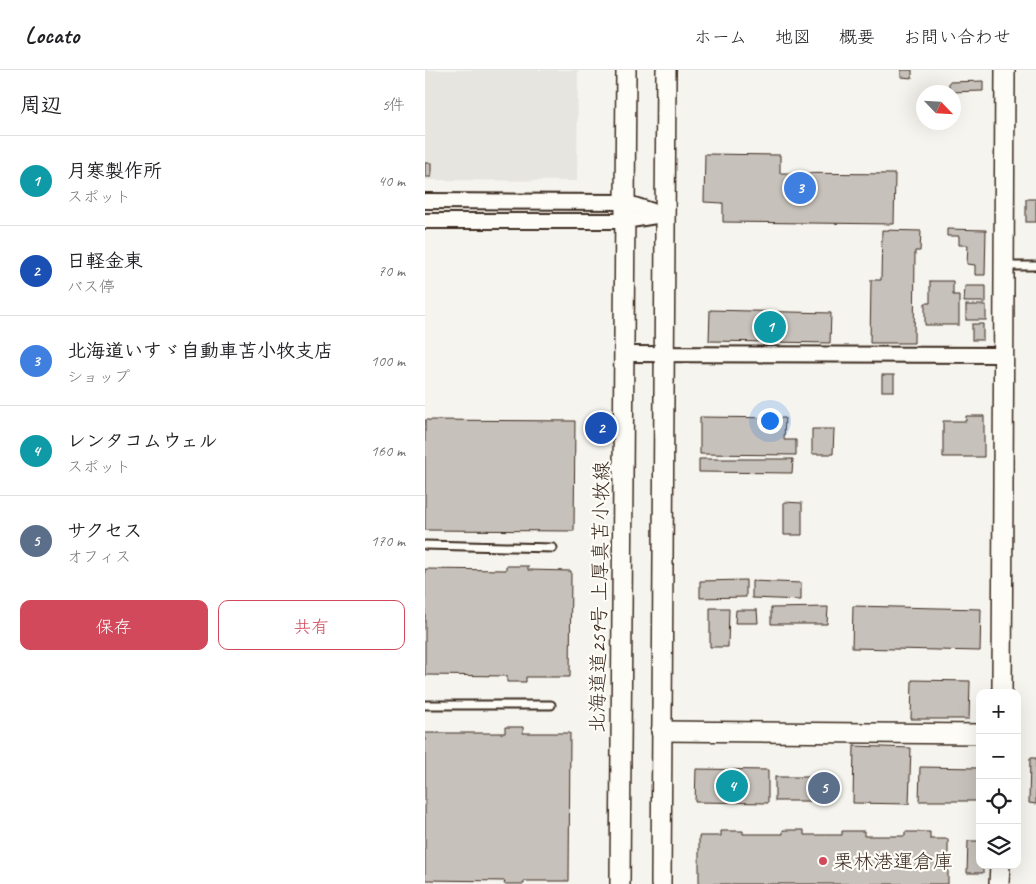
<!DOCTYPE html>
<html lang="ja">
<meta charset="utf-8">
<style>
body{margin:0;font-family:Caveat,"Klee One",sans-serif;background:#f2f2f2;color:#202124}
.controls{position:absolute;right:15px;bottom:15px;display:grid;overflow:hidden;border-radius:10px;box-shadow:0 5px 20px #0002}
.controls button{width:45px;height:45px;display:grid;place-items:center;padding:0;border:0;border-bottom:1px solid #e0e0e0;background:#fff;color:#202124;font:25px sans-serif}
.compass{position:absolute;left:491px;top:15px;width:45px;height:45px;border-radius:50%;background:#fff;box-shadow:0 5px 20px #0002;rotate:115deg}
.you{position:absolute;left:344px;top:350px;width:18px;height:18px;margin:-12px;border:4px solid #fff;border-radius:50%;background:#1a73e8;box-shadow:0 0 0 8px #1a73e833}
.badge{display:grid;place-items:center;width:32px;height:32px;border-radius:50%;background:#d1495b;color:#fff;font-size:16px;font-weight:700}
.pin{position:absolute;translate:-50% -50%;border:2px solid #fff;box-shadow:0 1px 5px #0006}
.list{margin:0;padding:0;list-style:none}
h2{display:flex;justify-content:space-between;align-items:center;height:65px;margin:0;padding:0 20px;font-size:21px}
h2 small{font-size:16px;font-weight:400;color:#757577}
.list li{display:grid;grid-template-columns:32px 1fr auto;gap:15px;align-items:center;box-sizing:border-box;height:90px;padding:0 20px;border-top:1px solid #e0e0e0}
.list b{display:block;font-size:19px;white-space:nowrap}
.list p{margin:0;font-size:16px;white-space:nowrap;color:#757577}
.list em{font-size:16px;font-style:normal;color:#757577}
.actions{display:flex;gap:10px;padding:15px 20px}
.actions a{flex:1;padding:11px 0;border:1px solid #d1495b;border-radius:10px;text-align:center;font-size:18px;color:#d1495b}
.actions .main{background:#d1495b;color:#fff}
.icon{flex:none;width:28px;height:28px;fill:none;stroke:currentColor;stroke-width:2;stroke-linecap:round;stroke-linejoin:round}
.map{position:relative;flex:none;width:611px;height:814px;overflow:hidden}
header{display:flex;align-items:center;gap:30px;box-sizing:border-box;height:70px;padding:0 25px;background:#fff;border-bottom:1px solid #e0e0e0}
header strong{font-size:24px}
nav{display:flex;gap:28px;margin-inline-start:auto;font-size:18px}
main{display:flex}
aside{flex:1;background:#fff}
.map>svg:first-child{display:block}
</style>
<header>
<strong>Locato</strong>
<nav><a>ホーム</a><a>地図</a><a>概要</a><a>お問い合わせ</a></nav>
</header>
<main>
<aside>
<h2>周辺<small>5件</small></h2>
<ul class="list">
<li><span class="badge" style="background:#0f9aa8">1</span><div><b>月寒製作所</b><p>スポット</p></div><em>40 m</em></li>
<li><span class="badge" style="background:#1a4fb4">2</span><div><b>日軽金東</b><p>バス停</p></div><em>70 m</em></li>
<li><span class="badge" style="background:#3f7fe0">3</span><div><b>北海道いすゞ自動車苫小牧支店</b><p>ショップ</p></div><em>100 m</em></li>
<li><span class="badge" style="background:#0f9aa8">4</span><div><b>レンタコムウェル</b><p>スポット</p></div><em>160 m</em></li>
<li><span class="badge" style="background:#5c6f8a">5</span><div><b>サクセス</b><p>オフィス</p></div><em>170 m</em></li>
</ul>
<div class="actions"><a class="main">保存</a><a>共有</a></div>
</aside>
<div class="map">
<svg width="611" height="814" viewBox="0 0 611 814">
<rect width="100%" height="100%" fill="#f5f4ee"/>
<filter id="ink" filterUnits="userSpaceOnUse"><feTurbulence type="fractalNoise" baseFrequency=".02" numOctaves="2"/><feDisplacementMap in="SourceGraphic" scale="10" xChannelSelector="R" yChannelSelector="G"/><feConvolveMatrix kernelMatrix="1 2 1 2 8 2 1 2 1" color-interpolation-filters="sRGB"/></filter>
<g filter="url(#ink)">
<path fill="#e7e5df" d="M0 0H153L152 111 0 110Z"/>
<g fill="#c7c1bb" stroke="#3b2a1e">
<path d="M476 0H487V8L476 7Z"/>
<path d="M558 11V21L524 22V12Z"/>
<path d="M280 84 355 85V103L470 104 469 154 298 152V133L279 132Z"/>
<rect x="0" y="93" width="6" height="14"/>
<rect x="601" y="129" width="10" height="23"/>
<path d="M522 159 561 160 560 205H550V195L542 194 543 175H534V166H522Z"/>
<path d="M457 160 496 161 495 181H490L489 273H445L446 210H456Z"/>
<path d="M505 211H528V225H534V255H500V233H505Z"/>
<path d="M540 216H561V232H539Z"/>
<rect x="541" y="235" width="20" height="15"/>
<path d="M285 240 406 243 405 273 284 271Z"/>
<rect x="547" y="254" width="11" height="16"/>
<rect x="457" y="305" width="12" height="16"/>
<path d="M541 346H559V387H518V351H541Z"/>
<path d="M275 347 360 348 359 370H371V385L275 384Z"/>
<path d="M0 350 150 351 149 461 0 460Z"/>
<path d="M387 359H409L408 384H387Z"/>
<path d="M274 389H368L367 403 274 402Z"/>
<path d="M359 432 377 433V465H359Z"/>
<path d="M81 496H103V500L146 501 145 607H101V612H82V606L0 605V499L81 500Z"/>
<path d="M321 510V527L275 528V511Z"/>
<path d="M327 511 376 513V530L327 528Z"/>
<path d="M428 536 556 539 555 581 427 578Z"/>
<path d="M403 537 402 554H346V538Z"/>
<path d="M285 538H304L303 577H285Z"/>
<path d="M311 540H332L333 553H310Z"/>
<path d="M487 610 545 611 544 649H486Z"/>
<path d="M80 657H98V663H145L144 811H99V814H79L80 811 0 810V663H80Z"/>
<path d="M429 676 486 678 484 734 428 733Z"/>
<path d="M605 688H611V734L604 733Z"/>
<path d="M495 697 554 698 553 731H494Z"/>
<path d="M271 699 343 700V733L270 732Z"/>
<rect x="350" y="707" width="54" height="24"/>
<path d="M358 760H379V765H417V761H439V766H480V762H505V769H523V814H274V766H296V761H318V764H358Z"/>
<path d="M543 771H555V795H558V803H542Z"/>
</g>
<g fill="none" stroke-linecap="round" stroke-linejoin="round">
<defs>
<g id="lane">
<path d="M579 196H611"/>
<path d="M0 475 128 478"/>
<path d="M0 635H126"/>
</g>
<g id="street">
<path d="M0 131 200 132 240 145"/>
<path d="M0 151H200L237 145"/>
<path d="M199 284 578 285"/>
</g>
<g id="secondary">
<path d="M577 623 580 0"/>
<path d="M236 661 555 664"/>
<path d="M195 814 201 0"/>
<path d="M236 814 241 0"/>
<path d="M574 814 575 795"/>
</g>
</defs>
<use href="#lane" stroke="#3b2a1e" stroke-width="11"/>
<use href="#street" stroke="#3b2a1e" stroke-width="18"/>
<use href="#secondary" stroke="#3b2a1e" stroke-width="22"/>
<use href="#lane" stroke="#fdfcf7" stroke-width="7"/>
<use href="#street" stroke="#fdfcf7" stroke-width="14"/>
<use href="#secondary" stroke="#fdfcf7" stroke-width="19"/>
</g>
</g>
<circle fill="#d1495b" stroke="#fdfcf7" stroke-width="2" cx="398" cy="791" r="5"/>
<g text-anchor="middle" stroke-width="4.5" stroke-linejoin="round" paint-order="stroke">
<g font-size="20" fill="#3b2a1e" stroke="#fdfcf7">
<text transform="translate(174 527) rotate(-89)" y="7">北海道道259号 上厚真苫小牧線</text>
</g>
<g font-size="20" fill="#3b2a1e" stroke="#fdfcf7" text-anchor="start">
<text x="408" y="798">栗林港運倉庫</text>
</g>
</g>
</svg>
<div class="controls">
<button>+</button>
<button>−</button>
<button><svg class="icon" aria-label="locate" viewBox="0 0 24 24"><circle cx="12" cy="12" r="6"/><path d="M12 2v4M12 18v4M2 12h4M18 12h4"/></svg></button>
<button><svg class="icon" aria-label="layers" viewBox="0 0 24 24"><path d="M12 4l9 5-9 5-9-5zM3 14l9 5 9-5"/></svg></button>
</div>
<svg class="compass" viewBox="-18 -18 36 36"><path d="M0-13l5 13h-10z" fill="#e53935"/><path d="M0 13l5-13h-10z" fill="#757577"/></svg>
<div class="you"></div>
<div class="pin badge" style="left:345px;top:257px;background:#0f9aa8">1</div>
<div class="pin badge" style="left:176px;top:358px;background:#1a4fb4">2</div>
<div class="pin badge" style="left:375px;top:118px;background:#3f7fe0">3</div>
<div class="pin badge" style="left:307px;top:716px;background:#0f9aa8">4</div>
<div class="pin badge" style="left:399px;top:718px;background:#5c6f8a">5</div>
</div>
</main>
